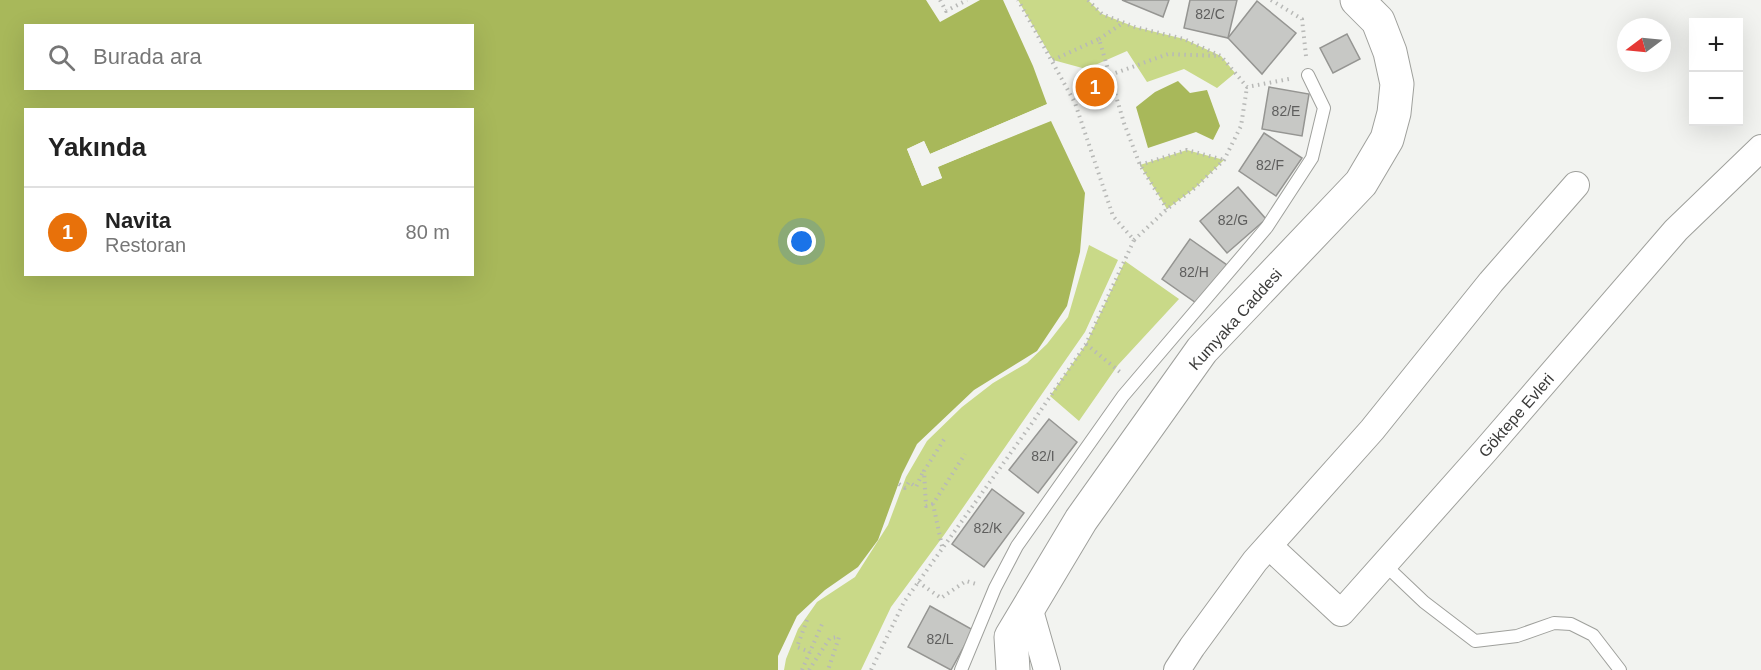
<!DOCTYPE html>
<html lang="tr">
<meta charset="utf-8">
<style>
body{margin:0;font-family:Helvetica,sans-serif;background:#f2f2f2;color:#222}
.controls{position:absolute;right:18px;top:18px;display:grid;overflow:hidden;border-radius:0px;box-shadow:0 6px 24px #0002}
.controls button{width:54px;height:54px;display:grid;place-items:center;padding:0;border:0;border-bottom:2px solid #e0e0e0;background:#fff;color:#222;font:30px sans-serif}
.compass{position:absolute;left:1617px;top:18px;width:54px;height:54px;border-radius:50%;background:#fff;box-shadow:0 6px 24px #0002;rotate:254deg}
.you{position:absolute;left:802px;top:242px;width:21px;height:21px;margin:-15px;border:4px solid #fff;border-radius:50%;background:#1a73e8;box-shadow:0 0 0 9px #1a73e833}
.badge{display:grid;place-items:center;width:39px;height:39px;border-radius:50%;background:#953196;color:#fff;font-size:20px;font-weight:700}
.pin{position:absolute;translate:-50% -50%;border:3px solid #fff;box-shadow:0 2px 6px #0006}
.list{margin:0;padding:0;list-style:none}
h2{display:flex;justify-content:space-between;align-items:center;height:78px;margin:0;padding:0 24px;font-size:26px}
h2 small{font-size:20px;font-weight:400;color:#767676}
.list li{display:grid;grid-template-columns:39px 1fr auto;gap:18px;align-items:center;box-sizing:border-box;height:90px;padding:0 24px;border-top:2px solid #e0e0e0}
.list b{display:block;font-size:22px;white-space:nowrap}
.list p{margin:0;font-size:20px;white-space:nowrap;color:#767676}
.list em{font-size:20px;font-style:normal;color:#767676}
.icon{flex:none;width:33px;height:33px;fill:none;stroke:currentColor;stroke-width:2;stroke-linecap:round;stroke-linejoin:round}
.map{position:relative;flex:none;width:1761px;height:670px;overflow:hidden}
.search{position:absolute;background:#fff;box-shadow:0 6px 24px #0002;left:24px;top:24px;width:450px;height:66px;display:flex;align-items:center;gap:15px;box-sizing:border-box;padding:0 21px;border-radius:0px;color:#767676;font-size:22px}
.panel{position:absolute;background:#fff;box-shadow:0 6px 24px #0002;left:24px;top:108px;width:450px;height:168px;border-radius:0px}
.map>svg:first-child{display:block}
</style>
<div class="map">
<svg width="1761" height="670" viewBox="0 0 1761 670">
<rect width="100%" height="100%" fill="#f2f3f0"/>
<g fill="#c9d988">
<path d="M1018 0H1088L1102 14 1135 27 1184 39 1221 56 1235 73 1217 88 1184 69 1147 82 1127 51 1086 69 1053 60Z"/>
<path d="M1187 150 1224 160 1195 188 1167 209 1140 165Z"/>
<path d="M1089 245 1118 260 1085 332 944 535 891 607 861 670H784L786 659 798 629 817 602 855 577 888 525 906 477 927 441 962 407 993 383 1027 363 1047 344 1068 317Z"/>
<path d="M1125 261 1179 299 1118 365 1079 421 1050 396 1086 344Z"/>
</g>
<g fill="#a8b85a" fill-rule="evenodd">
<path d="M0 0H926L940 22 980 0H1003L1033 66 1047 104 930 154 924 141 907 149 922 186 942 178 937 167 1051 121 1085 193 1080 252 1067 306 1037 351 974 390 917 444 902 474 878 540 858 567 825 590 797 616 778 656V670H0ZM26 26H472V88H26ZM26 110H472V274H26Z"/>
<path d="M1178 81 1190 93 1207 90 1220 126 1213 140 1196 132 1148 148 1136 107 1155 92Z"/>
</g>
<path fill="#f2f3f0" d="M1050 103 1049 107 930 157 927 155 923 145 910 150 924 182 938 176 934 167 936 164 1050 118 1053 119 938 167 942 178 922 186 907 149 924 141 930 154Z"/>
<g fill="#c7c8c5" stroke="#959592" stroke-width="1.5">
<path d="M1122 0H1169L1163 17Z"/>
<path d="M1190 0H1237L1228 38 1184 28Z"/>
<path d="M1257 1 1296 33 1262 74 1228 38Z"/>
<path d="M1347 34 1360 59 1333 73 1320 48Z"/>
<path d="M1269 87 1309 94 1302 136 1262 129Z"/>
<path d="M1264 133 1302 158 1276 196 1239 171Z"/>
<path d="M1238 187 1266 219 1227 253 1200 221Z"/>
<path d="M1190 239 1227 265 1199 305 1162 279Z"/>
<path d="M1049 419 1077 442 1038 493 1009 470Z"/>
<path d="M992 489 1024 513 984 567 952 544Z"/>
<path d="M930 606 973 630 951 670 908 647Z"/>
</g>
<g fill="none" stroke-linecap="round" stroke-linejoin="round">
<defs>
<g id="lane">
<path d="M1384 564 1424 602 1475 641 1517 636 1554 623 1571 624 1593 635 1620 670"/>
<path d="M961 670 995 588 1017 546 1123 396 1267 227 1312 158 1324 108 1308 75"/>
</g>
<g id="street">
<path d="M1269 546 1341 613 1485 451 1676 230 1761 148"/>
<path d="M1029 607 1047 670"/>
<path d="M1177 670 1192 647 1255 561 1372 430 1491 282 1576 185"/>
</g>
<path id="secondary" d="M1013 670 1011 637 1081 520 1202 350 1361 183 1387 139 1394 113 1397 84 1390 52 1378 21 1357 0"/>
</defs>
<use href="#lane" stroke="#9fa09c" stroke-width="14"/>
<use href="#street" stroke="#9fa09c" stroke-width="28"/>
<use href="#secondary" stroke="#9fa09c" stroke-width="35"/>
<g stroke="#b8b9b7" stroke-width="4" stroke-dasharray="1.5 4.5" stroke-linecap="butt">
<path d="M940 0 946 11 967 0"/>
<path d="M1088 0 1102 14 1135 27 1184 39 1221 56 1247 87 1289 79"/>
<path d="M1271 0 1302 19 1306 56"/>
<path d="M1099 39 1123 23"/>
<path d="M1053 60 1099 39 1124 123 1140 165 1167 209"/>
<path d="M1110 75 1168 54 1219 56"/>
<path d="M1140 165 1187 150 1224 160"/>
<path d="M1134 240 1167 209 1195 188 1224 160 1241 126 1247 87"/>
<path d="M1086 344 1120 372"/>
<path d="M899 484 905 488 909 482 916 487 923 472"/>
<path d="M933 504 926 506 924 471 945 438"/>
<path d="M942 546 933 504 965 454"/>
<path d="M918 582 941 598 966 581 976 584"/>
<path d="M807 620 797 647 810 652"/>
<path d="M802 670 823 622"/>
<path d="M809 670 830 638 839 637 828 670"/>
<path d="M871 670 904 602 1030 426 1086 344 1134 240 1113 216 1075 103 1018 0"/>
</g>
<use href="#lane" stroke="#fff" stroke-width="12"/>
<use href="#street" stroke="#fff" stroke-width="26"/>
<use href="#secondary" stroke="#fff" stroke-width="33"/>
</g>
<g text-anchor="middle" stroke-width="6" stroke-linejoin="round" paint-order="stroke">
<g font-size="14" fill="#5e5e5d">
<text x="1210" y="19">82/C</text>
<text x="1286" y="116">82/E</text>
<text x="1270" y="170">82/F</text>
<text x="1233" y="225">82/G</text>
<text x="1194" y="277">82/H</text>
<text x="1043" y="461">82/I</text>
<text x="988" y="533">82/K</text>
<text x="940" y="644">82/L</text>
</g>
<g font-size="16" fill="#3b3b3a" stroke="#fff">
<text transform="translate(1235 319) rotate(-48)" y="6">Kumyaka Caddesi</text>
<text transform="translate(1516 415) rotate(-49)" y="6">Göktepe Evleri</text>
</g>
</g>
</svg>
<div class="controls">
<button>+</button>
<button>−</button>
</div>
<svg class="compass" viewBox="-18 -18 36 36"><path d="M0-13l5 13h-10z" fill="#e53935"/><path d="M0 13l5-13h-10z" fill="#767676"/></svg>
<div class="you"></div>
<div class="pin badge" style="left:1095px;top:87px;background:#e8710a">1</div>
<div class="search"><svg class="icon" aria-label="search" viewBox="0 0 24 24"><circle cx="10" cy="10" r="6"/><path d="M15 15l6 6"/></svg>Burada ara</div>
<section class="panel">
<h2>Yakında<small></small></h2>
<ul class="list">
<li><span class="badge" style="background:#e8710a">1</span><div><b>Navita</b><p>Restoran</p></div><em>80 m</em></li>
</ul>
</section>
</div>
